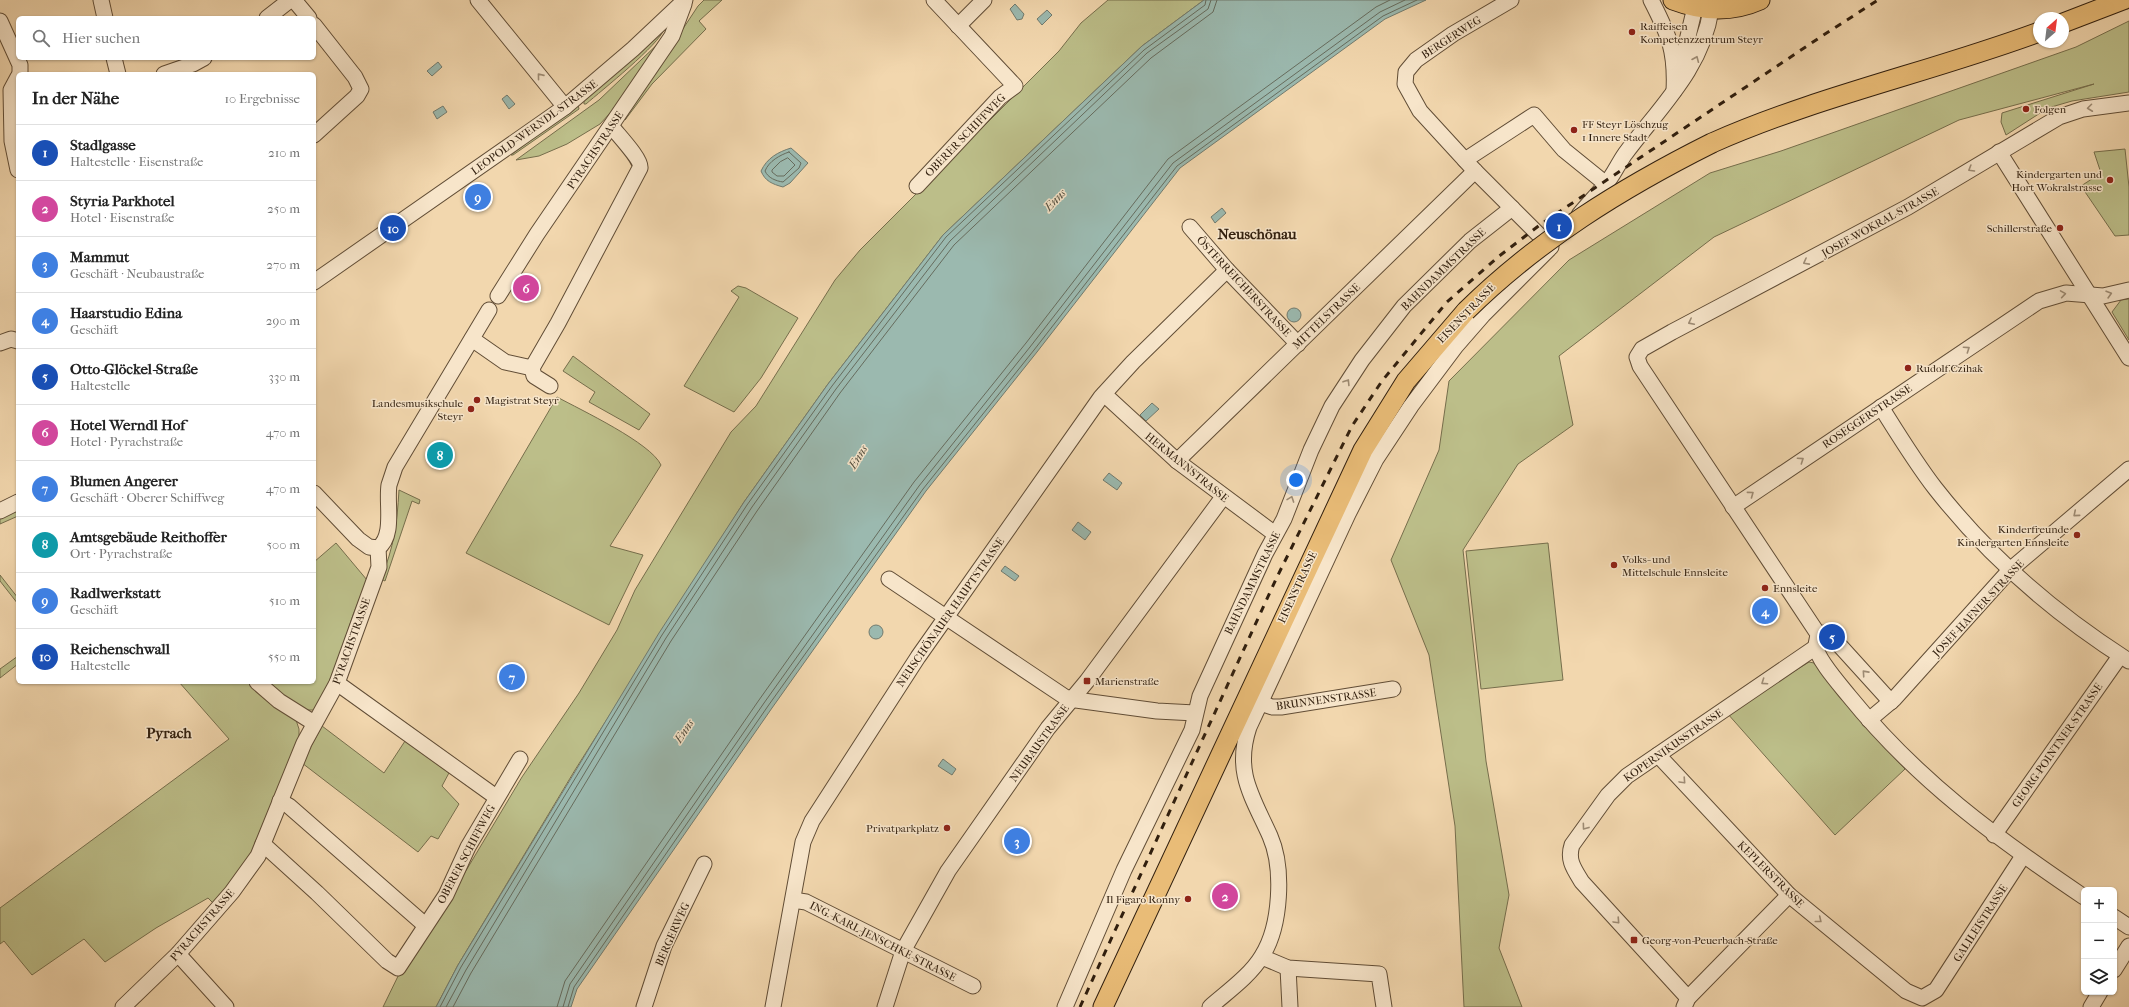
<!DOCTYPE html>
<html lang="de">
<meta charset="utf-8">
<style>
body{margin:0;font-family:"IM FELL French Canon",serif;background:#f6f6f6;color:#222}
.controls{position:absolute;right:12px;bottom:12px;display:grid;overflow:hidden;border-radius:6px;box-shadow:0 1px 3px #0004}
.controls button{width:36px;height:36px;display:grid;place-items:center;padding:0;border:0;border-bottom:1px solid #e0e0e0;background:#fff;color:#222;font:20px sans-serif}
.compass{position:absolute;left:2033px;top:12px;width:36px;height:36px;border-radius:50%;background:#fff;box-shadow:0 1px 3px #0004;rotate:28deg}
.you{position:absolute;left:1296px;top:480px;width:14px;height:14px;margin:-10px;border:3px solid #fff;border-radius:50%;background:#1a73e8;box-shadow:0 0 0 6px #1a73e833}
.badge{display:grid;place-items:center;width:26px;height:26px;border-radius:50%;background:#2563eb;color:#fff;font-size:13px;font-weight:700}
.pin{position:absolute;translate:-50% -50%;border:2px solid #fff;box-shadow:0 1px 4px #0006}
.list{margin:0;padding:0;list-style:none}
h2{display:flex;justify-content:space-between;align-items:center;height:52px;margin:0;padding:0 16px;font-size:17px}
h2 small{font-size:13px;font-weight:400;color:#767676}
.list li{display:grid;grid-template-columns:26px 1fr auto;gap:12px;align-items:center;box-sizing:border-box;height:56px;padding:0 16px;border-top:1px solid #e0e0e0}
.list b{display:block;font-size:15px;white-space:nowrap}
.list p{margin:0;font-size:13px;white-space:nowrap;color:#767676}
.list em{font-size:13px;font-style:normal;color:#767676}
.icon{flex:none;width:22px;height:22px;fill:none;stroke:currentColor;stroke-width:2;stroke-linecap:round;stroke-linejoin:round}
.map{position:relative;flex:none;width:2129px;height:1007px;overflow:hidden}
.search{position:absolute;background:#fff;box-shadow:0 1px 3px #0004;left:16px;top:16px;width:300px;height:44px;display:flex;align-items:center;gap:10px;box-sizing:border-box;padding:0 14px;border-radius:6px;color:#767676;font-size:15px}
.panel{position:absolute;background:#fff;box-shadow:0 1px 3px #0004;left:16px;top:72px;width:300px;height:612px;border-radius:6px}
.map>svg:first-child{display:block}
</style>
<div class="map">
<svg width="2129" height="1007" viewBox="0 0 2129 1007">
<rect width="100%" height="100%" fill="#f2d7ae"/>
<filter id="stains"><feTurbulence type="fractalNoise" baseFrequency=".005" numOctaves="4"/><feColorMatrix values="0 0 0 0 .2 0 0 0 0 .09 0 0 0 0 .02 0 0 0 .5 -.17"/></filter>
<radialGradient id="worn" r=".72"><stop offset=".6" stop-color="#630" stop-opacity="0"/><stop offset="1" stop-color="#630" stop-opacity=".3"/></radialGradient>
<g fill="#bcbe89" stroke="#766e4c">
<path d="M704 0H722L699 21 706 29 652 84 625 120 634 103 698 6Z"/>
<path d="M1108 0H1204L1142 46 943 235 828 384 744 502 575 770 458 965 436 1007H383L402 968 458 884 522 777 579 693 617 630 635 590 731 432 756 406 835 280 860 250 1059 51 1081 23Z"/>
<path d="M2129 21V92L2072 101 2048 108 2006 135 2001 122 2002 113 2094 84 1959 120 1714 237 1559 356 1573 425 1518 464 1463 550 1486 761 1509 895 1499 948 1522 1007H1464L1455 826 1429 655 1391 560 1439 450 1449 381 1569 260 1710 173 1781 151 2076 47Z"/>
<path d="M664 29C660 44 601 91 586 104H584V101Z"/>
<path d="M663 39 611 112 600 124 567 144 539 156 516 160 599 100Z"/>
<path d="M578 105 579 109 513 155H511Z"/>
<path d="M2125 149 2129 187V235L2115 236 2081 186 2101 173 2094 152Z"/>
<path d="M738 286 746 288 798 318 761 378 734 412 684 386 739 297 731 291Z"/>
<path d="M2129 299V340L2112 312 2121 300Z"/>
<path d="M573 356 650 414 639 430 589 402 595 392 563 371Z"/>
<path d="M557 397C581 410 651 443 661 465L610 546 643 555 609 625 466 553Z"/>
<path d="M399 490 420 500 419 504 412 501 385 581 381 579C394 546 397 525 399 490Z"/>
<path d="M18 509V516L0 524V517Z"/>
<path d="M336 543 367 580 353 615 336 668 316 710H305L263 682H314V562Z"/>
<path d="M1548 543 1563 680 1481 689 1466 551Z"/>
<path d="M0 575 18 598V604L0 581Z"/>
<path d="M18 656V664L0 678V669Z"/>
<path d="M1809 662 1814 663 1853 712 1905 769 1835 835 1727 713Z"/>
<path d="M179 682H252L296 720 299 729V739L251 858 213 903 208 898 156 928 105 962 84 939 32 975 4 941 0 944V908L229 739Z"/>
<path d="M322 726 384 773 407 738 450 771 442 786 459 804 438 839 431 836 418 852 302 763Z"/>
</g>
<g fill="#9bb9af" stroke="#717b6f">
<path d="M1204 0H1426L1385 19 1180 168 1037 352 926 491 772 708 577 989 571 1007H436L458 965 659 633 744 502 828 384 943 235 1142 46Z"/>
<path d="M1015 4 1024 14 1022 19 1017 20 1010 9Z"/>
<path d="M1047 10 1052 15 1042 25 1037 19Z"/>
<path d="M438 62 442 67 432 76 427 71Z"/>
<path d="M507 95 515 104 509 109 502 99Z"/>
<path d="M443 106 447 112 437 119 433 112Z"/>
<path d="M791 148 808 163 790 183 783 187C772 184 765 181 761 171 767 158 778 152 791 148Z"/>
<path d="M1222 208 1226 213 1215 223 1211 217Z"/>
<circle cx="1294" cy="315" r="7"/>
<path d="M1152 403 1159 409 1146 421 1140 415Z"/>
<path d="M1109 473 1122 483 1117 490 1103 480Z"/>
<path d="M1078 522 1091 532 1085 540 1072 530Z"/>
<path d="M1005 566 1019 576 1015 581 1001 571Z"/>
<circle cx="876" cy="632" r="7"/>
<path d="M943 759 956 769 952 775 938 766Z"/>
</g>
<g fill="none" stroke-linecap="round" stroke-linejoin="round">
<g stroke="#666c5e" stroke-width="1">
<path d="M789 152 801 163 799 168 783 182C776 181 768 178 765 171 769 161 780 155 789 152Z"/>
<path d="M788 158 795 165 784 176H777L772 172V170L780 162Z"/>
<path d="M440 1007 461 967 662 635 747 505 832 386 946 237 1144 50 1205 5 1206 0"/>
<path d="M446 1007 466 970 666 638 752 507 836 389 950 241 1147 53 1208 9 1211 0"/>
<path d="M453 1007 471 973 671 641 757 511 840 393 954 245 1151 58 1213 12 1217 0"/>
<path d="M557 1007 565 981 759 700 914 482 1026 343 1168 159 1376 7 1390 0"/>
<path d="M563 1007 570 984 764 703 919 486 1030 347 1173 163 1380 12 1405 0"/>
<path d="M568 1007 574 987 768 706 923 489 1034 350 1177 166 1383 16 1417 0"/>
</g>
<defs>
<g id="minor">
<path d="M101 0 105 18"/>
<path d="M294 0 309 18"/>
<path d="M478 0 565 107"/>
<path d="M1511 0 1453 34 1416 60 1406 72 1405 84 1420 111 1475 171 1551 247"/>
<path d="M1651 0C1669 35 1676 51 1674 91"/>
<path d="M267 18 290 0"/>
<path d="M0 21 20 65V74"/>
<path d="M314 25 355 77 361 89 357 96 314 135"/>
<path d="M958 26 984 0"/>
<path d="M114 58 118 74"/>
<path d="M1680 70 1695 7"/>
<path d="M164 74 193 64 204 58"/>
<path d="M18 77 11 90 12 141 18 170"/>
<path d="M1999 152 2129 358"/>
<path d="M1465 160 1534 115 1564 150 1606 184"/>
<path d="M917 186 1000 97 1015 86 934 0"/>
<path d="M1579 215C1588 204 1597 195 1605 185 1613 176 1618 164 1625 154 1659 108 1702 69 1711 10"/>
<path d="M1190 227 1227 270 1298 344"/>
<path d="M314 282 565 107 633 49 685 0"/>
<path d="M498 296 537 234 672 36 684 4"/>
<path d="M472 339 505 362 532 368 534 376 550 386"/>
<path d="M0 343 11 339 18 341"/>
<path d="M532 368 558 323 640 168C642 160 619 136 612 127"/>
<path d="M1104 394 1177 461 1275 534"/>
<path d="M1881 407C1898 434 1915 462 1935 488 1989 557 2055 614 2129 661"/>
<path d="M1177 461 1475 171"/>
<path d="M314 493 358 539 369 547 378 548"/>
<path d="M1733 507 2039 301 2066 293 2103 296 2129 290"/>
<path d="M0 511 18 502"/>
<path d="M378 548C395 536 386 503 389 485 391 479 393 473 395 467L489 310"/>
<path d="M889 579 1065 697 1076 700 1157 711 1195 713"/>
<path d="M1818 634 1825 633 1832 637 1891 702"/>
<path d="M257 682 279 701 314 723"/>
<path d="M337 683 496 797"/>
<path d="M1260 703 1272 707H1281L1393 689"/>
<path d="M1869 720 1894 699 2010 570 2129 469"/>
<path d="M1658 755 1789 895 1906 991 1922 998 1936 990 2023 856"/>
<path d="M280 801 289 806 425 925"/>
<path d="M1994 835 2120 656"/>
<path d="M263 844 317 893 387 961 398 968 446 895 468 847 520 759"/>
<path d="M2084 897C1995 837 1917 780 1849 696 1841 686 1816 658 1816 646 1816 642 1818 637 1818 634L1640 366 1637 357 1642 349 1672 332 1908 207 2059 117 2083 109 2129 103"/>
<path d="M793 900 806 902 973 986"/>
<path d="M2114 917 2129 927"/>
<path d="M178 954 226 1007"/>
<path d="M1262 957 1288 968 1379 974 1384 1007"/>
<path d="M1288 968 1290 1007"/>
<path d="M2114 970 2129 946"/>
<path d="M1688 998 1582 882C1574 869 1567 860 1572 845L1608 795 1627 776 1816 647"/>
<path d="M123 1007 178 954 232 892 258 856 304 743 337 683 379 567 378 548"/>
<path d="M644 1007 664 946 704 864"/>
<path d="M773 1007 803 842 812 821 918 657 1101 397 1133 362 1227 270"/>
<path d="M885 1007 903 951 948 871 1048 728 1087 681 1223 497"/>
<path d="M1065 1007 1124 870 1192 730 1200 696 1265 554 1284 519 1311 450 1332 406 1362 360 1404 306 1470 241 1512 208"/>
<path d="M1210 1007C1227 992 1250 976 1262 956 1281 926 1284 868 1270 836 1252 796 1234 772 1249 727L1348 514 1376 459 1411 406 1456 346 1483 315 1549 249"/>
<path d="M1684 1007 1688 998 1789 895"/>
<path d="M2091 1007 2100 992"/>
</g>
<g id="major">
<path d="M1673 0C1702 11 1731 13 1760 0"/>
<path d="M2063 23 2123 0"/>
<path d="M1712 143C1818 96 1931 72 2039 32"/>
<path d="M1103 1007 1363 450 1406 381 1466 311"/>
</g>
</defs>
<use href="#minor" stroke="#614d36" stroke-width="17"/>
<use href="#major" stroke="#311f0e" stroke-width="21"/>
<use href="#minor" stroke="#f7e5ca" stroke-width="15"/>
<use href="#major" stroke="#e9bc77" stroke-width="19"/>
<path stroke="#311f0e" stroke-width="3" stroke-dasharray="7 7" stroke-linecap="butt" d="M1080 1007 1277 577 1352 426 1382 381 1447 302 1498 257 1541 224 1822 36 1878 0"/>
<defs>
<path id="major-bridge" d="M1466 311C1538 240 1622 188 1712 143"/>
</defs>
<use href="#major-bridge" stroke="#311f0e" stroke-width="21" stroke-linecap="butt"/>
<use href="#major-bridge" stroke="#e9bc77" stroke-width="19"/>
</g>
<defs><path id="oneway-chevron" d="M-2-3.5L2.5 0L-2 3.5" fill="none" stroke-width="1.6" stroke-linecap="round" stroke-linejoin="round"/></defs>
<g stroke="#9e8c75">
<use href="#oneway-chevron" transform="translate(1696 59) rotate(-67)"/>
<use href="#oneway-chevron" transform="translate(540 76) rotate(-129)"/>
<use href="#oneway-chevron" transform="translate(2090 108) rotate(173)"/>
<use href="#oneway-chevron" transform="translate(1971 169) rotate(149)"/>
<use href="#oneway-chevron" transform="translate(1806 262) rotate(152)"/>
<use href="#oneway-chevron" transform="translate(2063 294) rotate(-9)"/>
<use href="#oneway-chevron" transform="translate(2109 294) rotate(-16)"/>
<use href="#oneway-chevron" transform="translate(1691 322) rotate(153)"/>
<use href="#oneway-chevron" transform="translate(1967 349) rotate(-34)"/>
<use href="#oneway-chevron" transform="translate(1347 382) rotate(-58)"/>
<use href="#oneway-chevron" transform="translate(1801 460) rotate(-34)"/>
<use href="#oneway-chevron" transform="translate(1751 494) rotate(-36)"/>
<use href="#oneway-chevron" transform="translate(1291 499) rotate(-70)"/>
<use href="#oneway-chevron" transform="translate(2076 514) rotate(140)"/>
<use href="#oneway-chevron" transform="translate(1865 673) rotate(-132)"/>
<use href="#oneway-chevron" transform="translate(1764 682) rotate(146)"/>
<use href="#oneway-chevron" transform="translate(1683 781) rotate(47)"/>
<use href="#oneway-chevron" transform="translate(1585 827) rotate(126)"/>
<use href="#oneway-chevron" transform="translate(1819 920) rotate(39)"/>
<use href="#oneway-chevron" transform="translate(1617 921) rotate(47)"/>
</g>
<g fill="#8f2418" stroke="#f7e5ca" stroke-width="1.5">
<circle cx="1632" cy="32" r="4"/>
<circle cx="2026" cy="109" r="4"/>
<circle cx="1574" cy="130" r="4"/>
<circle cx="2110" cy="180" r="4"/>
<circle cx="2060" cy="228" r="4"/>
<circle cx="1908" cy="368" r="4"/>
<circle cx="477" cy="400" r="4"/>
<circle cx="471" cy="409" r="4"/>
<circle cx="2077" cy="535" r="4"/>
<circle cx="1614" cy="565" r="4"/>
<circle cx="1765" cy="588" r="4"/>
<rect x="1083" y="677" width="8" height="8" rx="2"/>
<circle cx="947" cy="828" r="4"/>
<circle cx="1188" cy="899" r="4"/>
<rect x="1630" y="936" width="8" height="8" rx="2"/>
</g>
<g text-anchor="middle" stroke-width="3" stroke-linejoin="round" paint-order="stroke">
<g font-size="11" fill="#311f0e" stroke="#f7e5ca" text-anchor="start">
<text x="1640" y="30">Raiffeisen<tspan x="1640" dy="13">Kompetenzzentrum Steyr</tspan></text>
<text x="2034" y="113">Folgen</text>
<text x="1582" y="128">FF Steyr Löschzug<tspan x="1582" dy="13">1 Innere Stadt</tspan></text>
<text x="2102" y="178" text-anchor="end">Kindergarten und<tspan x="2102" dy="13">Hort Wokralstrasse</tspan></text>
<text x="2052" y="232" text-anchor="end">Schillerstraße</text>
<text x="1916" y="372">Rudolf Czihak</text>
<text x="485" y="404">Magistrat Steyr</text>
<text x="463" y="407" text-anchor="end">Landesmusikschule<tspan x="463" dy="13">Steyr</tspan></text>
<text x="2069" y="533" text-anchor="end">Kinderfreunde<tspan x="2069" dy="13">Kindergarten Ennsleite</tspan></text>
<text x="1622" y="563">Volks- und<tspan x="1622" dy="13">Mittelschule Ennsleite</tspan></text>
<text x="1773" y="592">Ennsleite</text>
<text x="1095" y="685">Marienstraße</text>
<text x="939" y="832" text-anchor="end">Privatparkplatz</text>
<text x="1180" y="903" text-anchor="end">Il Figaro Ronny</text>
<text x="1642" y="944">Georg-von-Peuerbach-Straße</text>
</g>
<g font-size="11" fill="#311f0e" stroke="#f7e5ca">
<text transform="translate(1451 37) rotate(-33)" y="4">BERGERWEG</text>
<text transform="translate(534 127) rotate(-36)" y="4">LEOPOLD-WERNDL-STRASSE</text>
<text transform="translate(965 135) rotate(-46)" y="4">OBERER SCHIFFWEG</text>
<text transform="translate(595 150) rotate(-56)" y="4">PYRACHSTRASSE</text>
<text transform="translate(1880 222) rotate(-29)" y="4">JOSEF-WOKRAL-STRASSE</text>
<text transform="translate(1443 269) rotate(-44)" y="4">BAHNDAMMSTRASSE</text>
<text transform="translate(1244 286) rotate(47)" y="4">ÖSTERREICHERSTRASSE</text>
<text transform="translate(1466 313) rotate(-46)" y="4">EISENSTRASSE</text>
<text transform="translate(1326 316) rotate(-44)" y="4">MITTELSTRASSE</text>
<text transform="translate(1867 416) rotate(-34)" y="4">ROSEGGERSTRASSE</text>
<text transform="translate(1187 467) rotate(39)" y="4">HERMANNSTRASSE</text>
<text transform="translate(1252 583) rotate(-64)" y="4">BAHNDAMMSTRASSE</text>
<text transform="translate(1297 587) rotate(-65)" y="4">EISENSTRASSE</text>
<text transform="translate(1978 608) rotate(-47)" y="4">JOSEF-HAFNER-STRASSE</text>
<text transform="translate(950 612) rotate(-55)" y="4">NEUSCHÖNAUER HAUPTSTRASSE</text>
<text transform="translate(351 641) rotate(-70)" y="4">PYRACHSTRASSE</text>
<text transform="translate(1326 699) rotate(-8)" y="4">BRUNNENSTRASSE</text>
<text transform="translate(1039 743) rotate(-54)" y="4">NEUBAUSTRASSE</text>
<text transform="translate(1673 745) rotate(-35)" y="4">KOPERNIKUSSTRASSE</text>
<text transform="translate(2057 745) rotate(-55)" y="4">GEORG-POINTNER-STRASSE</text>
<text transform="translate(466 854) rotate(-62)" y="4">OBERER SCHIFFWEG</text>
<text transform="translate(1771 874) rotate(45)" y="4">KEPLERSTRASSE</text>
<text transform="translate(1980 923) rotate(-57)" y="4">GALILEISTRASSE</text>
<text transform="translate(202 925) rotate(-49)" y="4">PYRACHSTRASSE</text>
<text transform="translate(672 934) rotate(-66)" y="4">BERGERWEG</text>
<text transform="translate(883 941) rotate(27)" y="4">ING.-KARL-JENSCHKE-STRASSE</text>
</g>
<g font-size="12" font-style="italic" fill="#514d3e" stroke="#f7e5ca">
<text transform="translate(1055 200) rotate(-46)" y="4">Enns</text>
<text transform="translate(858 457) rotate(-58)" y="4">Enns</text>
<text transform="translate(684 731) rotate(-56)" y="4">Enns</text>
</g>
<g font-size="15" font-weight="bold" fill="#311f0e" stroke="#f7e5ca">
<text x="1257" y="239">Neuschönau</text>
<text x="169" y="738">Pyrach</text>
</g>
</g>
<rect width="100%" height="100%" filter="url(#stains)"/>
<rect width="100%" height="100%" fill="url(#worn)"/>
</svg>
<div class="controls">
<button>+</button>
<button>−</button>
<button><svg class="icon" aria-label="layers" viewBox="0 0 24 24"><path d="M12 4l9 5-9 5-9-5zM3 14l9 5 9-5"/></svg></button>
</div>
<svg class="compass" viewBox="-18 -18 36 36"><path d="M0-13l5 13h-10z" fill="#e53935"/><path d="M0 13l5-13h-10z" fill="#767676"/></svg>
<div class="you"></div>
<div class="pin badge" style="left:1559px;top:226px;background:#1a4fb4">1</div>
<div class="pin badge" style="left:1225px;top:896px;background:#d1479c">2</div>
<div class="pin badge" style="left:1017px;top:841px;background:#3f7fe0">3</div>
<div class="pin badge" style="left:1765px;top:611px;background:#3f7fe0">4</div>
<div class="pin badge" style="left:1832px;top:637px;background:#1a4fb4">5</div>
<div class="pin badge" style="left:526px;top:288px;background:#d1479c">6</div>
<div class="pin badge" style="left:512px;top:677px;background:#3f7fe0">7</div>
<div class="pin badge" style="left:440px;top:455px;background:#0f9aa8">8</div>
<div class="pin badge" style="left:478px;top:197px;background:#3f7fe0">9</div>
<div class="pin badge" style="left:393px;top:228px;background:#1a4fb4">10</div>
<div class="search"><svg class="icon" aria-label="search" viewBox="0 0 24 24"><circle cx="10" cy="10" r="6"/><path d="M15 15l6 6"/></svg>Hier suchen</div>
<section class="panel">
<h2>In der Nähe<small>10 Ergebnisse</small></h2>
<ul class="list">
<li><span class="badge" style="background:#1a4fb4">1</span><div><b>Stadlgasse</b><p>Haltestelle · Eisenstraße</p></div><em>210 m</em></li>
<li><span class="badge" style="background:#d1479c">2</span><div><b>Styria Parkhotel</b><p>Hotel · Eisenstraße</p></div><em>250 m</em></li>
<li><span class="badge" style="background:#3f7fe0">3</span><div><b>Mammut</b><p>Geschäft · Neubaustraße</p></div><em>270 m</em></li>
<li><span class="badge" style="background:#3f7fe0">4</span><div><b>Haarstudio Edina</b><p>Geschäft</p></div><em>290 m</em></li>
<li><span class="badge" style="background:#1a4fb4">5</span><div><b>Otto-Glöckel-Straße</b><p>Haltestelle</p></div><em>330 m</em></li>
<li><span class="badge" style="background:#d1479c">6</span><div><b>Hotel Werndl Hof</b><p>Hotel · Pyrachstraße</p></div><em>470 m</em></li>
<li><span class="badge" style="background:#3f7fe0">7</span><div><b>Blumen Angerer</b><p>Geschäft · Oberer Schiffweg</p></div><em>470 m</em></li>
<li><span class="badge" style="background:#0f9aa8">8</span><div><b>Amtsgebäude Reithoffer</b><p>Ort · Pyrachstraße</p></div><em>500 m</em></li>
<li><span class="badge" style="background:#3f7fe0">9</span><div><b>Radlwerkstatt</b><p>Geschäft</p></div><em>510 m</em></li>
<li><span class="badge" style="background:#1a4fb4">10</span><div><b>Reichenschwall</b><p>Haltestelle</p></div><em>550 m</em></li>
</ul>
</section>
</div>
